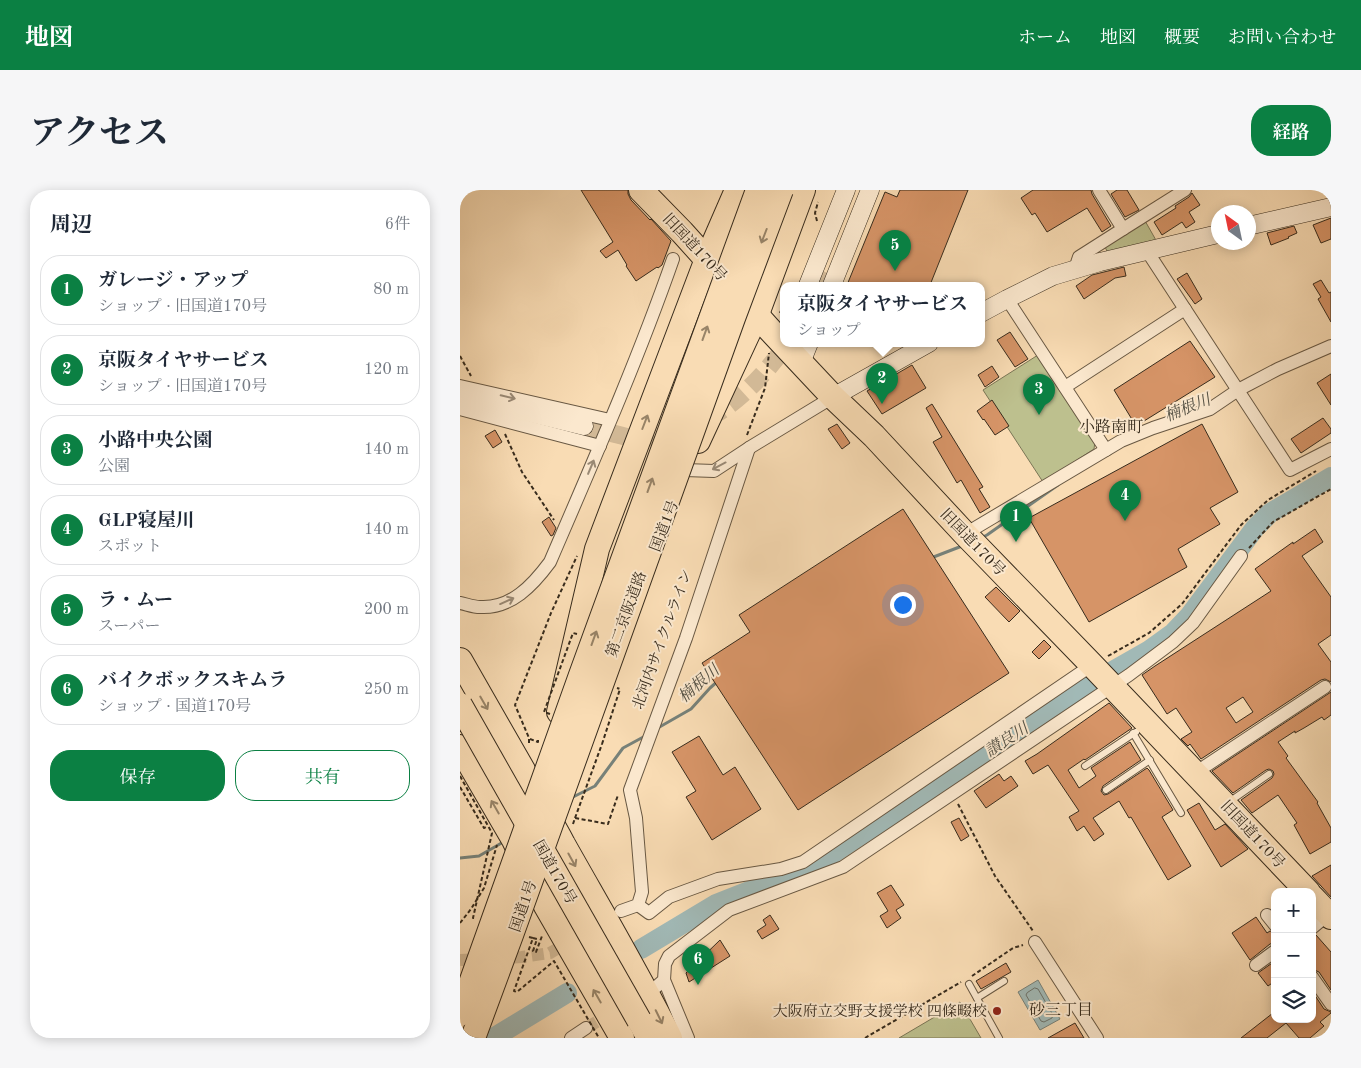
<!DOCTYPE html>
<html lang="ja">
<meta charset="utf-8">
<style>
body{margin:0;font-family:"Old Standard TT","Noto Serif JP",serif;background:#f6f6f7;color:#1f2937}
.controls{position:absolute;right:15px;bottom:15px;display:grid;overflow:hidden;border-radius:10px;box-shadow:0 2px 12px #0003}
.controls button{width:45px;height:45px;display:grid;place-items:center;padding:0;border:0;border-bottom:1px solid #e0e1e3;background:#fff;color:#1f2937;font:25px sans-serif}
.compass{position:absolute;left:751px;top:15px;width:45px;height:45px;border-radius:50%;background:#fff;box-shadow:0 2px 12px #0003;rotate:327deg}
.you{position:absolute;left:442px;top:414px;width:18px;height:18px;margin:-12px;border:4px solid #fff;border-radius:50%;background:#1a73e8;box-shadow:0 0 0 8px #1a73e833}
.badge{display:grid;place-items:center;width:32px;height:32px;border-radius:50%;background:#0b8043;color:#fff;font-size:16px;font-weight:700}
.pin{position:absolute;translate:-50% -41px;filter:drop-shadow(0 1px 2px #0008)}
.pin::after{content:'';position:absolute;top:26px;width:18px;height:15px;background:inherit;clip-path:polygon(0 0,100% 0,50% 100%)}
.popup{position:absolute;left:320px;top:92px;width:205px;height:65px;box-sizing:border-box;display:grid;place-content:center;border-radius:10px;background:#fff;filter:drop-shadow(0 1px 4px #0005);font-size:16px;white-space:nowrap;color:#747a83}
.popup b{font-size:19px;color:#1f2937}
.popup::after{content:'';position:absolute;left:50%;top:100%;margin-left:-10px;border:10px solid transparent;border-top-color:#fff}
.list{margin:0;padding:0;list-style:none}
h2{display:flex;justify-content:space-between;align-items:center;height:65px;margin:0;padding:0 20px;font-size:21px}
h2 small{font-size:16px;font-weight:400;color:#747a83}
.list li{display:grid;grid-template-columns:32px 1fr auto;gap:15px;align-items:center;box-sizing:border-box;height:70px;margin:0 10px 10px;padding:0 10px;border:1px solid #e0e1e3;border-radius:20px}
.list b{display:block;font-size:19px;white-space:nowrap}
.list p{margin:0;font-size:16px;white-space:nowrap;color:#747a83}
.list em{font-size:16px;font-style:normal;color:#747a83}
.actions{display:flex;gap:10px;padding:15px 20px}
.actions a{flex:1;padding:11px 0;border:1px solid #0b8043;border-radius:20px;text-align:center;font-size:18px;color:#0b8043}
.actions .main{background:#0b8043;color:#fff}
.icon{flex:none;width:28px;height:28px;fill:none;stroke:currentColor;stroke-width:2;stroke-linecap:round;stroke-linejoin:round}
.map{position:relative;flex:none;width:871px;height:848px;overflow:hidden;border-radius:20px}
header{display:flex;align-items:center;gap:30px;box-sizing:border-box;height:70px;padding:0 25px;background:#0b8043;color:#fff}
header strong{font-size:24px}
nav{display:flex;gap:28px;margin-inline-start:auto;font-size:18px}
.intro{display:flex;align-items:center;justify-content:space-between;box-sizing:border-box;height:120px;padding:0 30px}
h1{margin:0;font-size:35px}
.button{padding:12px 22px;border-radius:20px;background:#0b8043;color:#fff;font-size:18px;font-weight:700}
main{display:flex;gap:30px;padding:0 30px}
aside{flex:1;background:#fff;border-radius:20px;box-shadow:0 2px 12px #0003}
.map>svg:first-child{display:block}
</style>
<header>
<strong>地図</strong>
<nav><a>ホーム</a><a>地図</a><a>概要</a><a>お問い合わせ</a></nav>
</header>
<div class="intro"><h1>アクセス</h1><a class="button">経路</a></div>
<main>
<aside>
<h2>周辺<small>6件</small></h2>
<ul class="list">
<li><span class="badge">1</span><div><b>ガレージ・アップ</b><p>ショップ · 旧国道170号</p></div><em>80 m</em></li>
<li><span class="badge">2</span><div><b>京阪タイヤサービス</b><p>ショップ · 旧国道170号</p></div><em>120 m</em></li>
<li><span class="badge">3</span><div><b>小路中央公園</b><p>公園</p></div><em>140 m</em></li>
<li><span class="badge">4</span><div><b>GLP寝屋川</b><p>スポット</p></div><em>140 m</em></li>
<li><span class="badge">5</span><div><b>ラ・ムー</b><p>スーパー</p></div><em>200 m</em></li>
<li><span class="badge">6</span><div><b>バイクボックスキムラ</b><p>ショップ · 国道170号</p></div><em>250 m</em></li>
</ul>
<div class="actions"><a class="main">保存</a><a>共有</a></div>
</aside>
<div class="map">
<svg width="871" height="848" viewBox="0 0 871 848">
<rect width="100%" height="100%" fill="#f9dcb4"/>
<filter id="stains"><feTurbulence type="fractalNoise" baseFrequency=".004" numOctaves="4"/><feColorMatrix values="0 0 0 0 .2 0 0 0 0 .09 0 0 0 0 .02 0 0 0 .5 -.17"/></filter>
<radialGradient id="worn" r=".72"><stop offset=".6" stop-color="#630" stop-opacity="0"/><stop offset="1" stop-color="#630" stop-opacity=".3"/></radialGradient>
<g fill="#bdc08e" stroke="#7a7656">
<path d="M684 29 697 52 649 65 644 55Z"/>
<path d="M578 165 635 251 634 259 583 292 523 200Z"/>
<path d="M500 812 521 848H439Z"/>
</g>
<path fill="#a1b9b6" stroke="#778179" d="M578 790 600 829 580 840 558 802Z"/>
<g fill="none" stroke-linecap="round" stroke-linejoin="round">
<path stroke="#6c726a" stroke-width="1" d="M575 798 578 799 593 825 592 828 584 832 581 831 566 805 567 803Z"/>
<g stroke="#778179" stroke-width="3">
<path d="M521 348 527 345 598 295"/>
<path d="M471 368 502 356"/>
<path d="M196 539 231 519 250 498 258 491"/>
<path d="M111 608 135 596 163 558 187 545"/>
<path d="M0 668 19 666 45 651"/>
</g>
<g stroke="#a1b9b6" stroke-width="20">
<path d="M181 759 256 714 294 699 337 685 357 674 630 494 688 461 713 443 730 425 795 338 810 323 871 287"/>
<path d="M33 848 107 803"/>
</g>
</g>
<g fill="#d69467" stroke="#382c1d" fill-rule="evenodd">
<path d="M121 0H168V4L171 10 190 30 191 29 211 51 202 75 198 78 197 77 176 91 166 76 167 75 158 60 146 68 140 61 153 52Z"/>
<path d="M440 0H508L470 95H387L425 2 437 7Z"/>
<path d="M573 0H631L632 4 651 36 642 42 627 18 587 42 575 23 572 25 561 8Z"/>
<path d="M657 0H667L679 20 665 27 651 4Z"/>
<path d="M732 3 740 15 729 22 735 32 726 38 722 32 702 45 694 32 716 18 715 16 729 7Z"/>
<path d="M871 28V49L861 53 853 35Z"/>
<path d="M834 36 837 43 828 47 829 48 811 55 807 43Z"/>
<path d="M664 77 666 86 655 88 624 109 616 96 632 85Z"/>
<path d="M727 83 742 109 735 114 717 89Z"/>
<path d="M861 90 869 103 871 102V132L858 109 861 107 853 94Z"/>
<path d="M550 142 568 169 555 177 537 150Z"/>
<path d="M730 151 755 187 676 236 654 200Z"/>
<path d="M452 175 466 198 422 224 407 201Z"/>
<path d="M532 176 539 187 525 197 518 185Z"/>
<path d="M871 184V215L857 193Z"/>
<path d="M532 210 549 236 535 245 524 229 523 230 517 221Z"/>
<path d="M472 214 523 297 519 299 530 317 520 323 501 290 497 293 473 252 482 247 466 218Z"/>
<path d="M863 228 871 239V243L841 263 831 249Z"/>
<path d="M377 234 390 253 382 259 368 239Z"/>
<path d="M742 234 778 302 750 318 760 334 718 359 727 377 629 432 569 328Z"/>
<path d="M35 240 42 252 33 258 25 246Z"/>
<path d="M443 319 549 483 338 620 242 473 290 442 279 425Z"/>
<path d="M89 327 96 338 93 345 91 346 82 332Z"/>
<path d="M855 339 863 352 842 366 871 407V445L858 454 871 472V492L865 489 861 490 741 569 730 554 728 556 721 549 732 542 716 518 707 524 682 485 695 476 811 401 795 379 833 352V354ZM783 507 793 522 776 533 766 518Z"/>
<path d="M536 397 560 421 549 432 525 407Z"/>
<path d="M584 450 591 457 579 469 572 462Z"/>
<path d="M871 502V525L864 530 862 527 844 538 835 543V541L818 552 828 566 826 568 858 612 857 613 871 638V652L850 664 834 635 837 633 818 605 792 623 781 610 812 588 814 584 813 581 809 579 806 580 773 603 752 581Z"/>
<path d="M649 513 672 538 625 570 624 569 608 580 619 598 636 586 631 578 670 552 681 570 643 596 641 601 644 605 648 604 687 578 689 580 713 620 702 627 731 676 708 690 671 627 669 628 659 611 633 628 644 644 634 651 624 636 617 641 609 627 619 621 588 575 573 584 565 571 577 564Z"/>
<path d="M239 546 263 585 275 577 301 619 252 650 226 607 236 601 212 562Z"/>
<path d="M539 584 544 591 551 586 558 596 526 618 514 601Z"/>
<path d="M739 613 755 640 765 634 788 659 761 677 727 620Z"/>
<path d="M499 628 509 646 501 651 491 632Z"/>
<path d="M871 675V707L852 686Z"/>
<path d="M431 695 444 715 436 720 441 728 427 738 420 726 428 721 417 703Z"/>
<path d="M310 725 319 739 302 749 297 741 306 735 303 730Z"/>
<path d="M796 727 807 743 810 741 815 743V753L810 754 790 770 772 743Z"/>
<path d="M856 745 871 762V800L859 782 852 779V746Z"/>
<path d="M260 750 270 766 229 792 226 783Z"/>
<path d="M815 771V791L808 796 798 783Z"/>
<path d="M546 773 551 782 521 799 516 791Z"/>
<path d="M852 801 864 819 871 822V823L860 832 864 836 850 848H839L826 833 807 848H781L813 823 815 826V829H852Z"/>
<path d="M615 833 624 848H588Z"/>
</g>
<g fill="none" stroke-linecap="round" stroke-linejoin="round">
<g stroke="#d2b996" stroke-width="12" stroke-dasharray="12 6" stroke-linecap="butt">
<path d="M0 770 62 767 90 763 133 738"/>
<path d="M126 838 152 823"/>
</g>
<g stroke="#d2b996" stroke-width="18" stroke-dasharray="18 9" stroke-linecap="butt">
<path d="M359 95 365 82"/>
<path d="M247 229C254 225 261 221 268 216 291 199 311 176 328 153"/>
<path d="M124 236 171 248 194 247 219 240"/>
</g>
<defs>
<g id="lane">
<path d="M673 543 721 623"/>
<path d="M625 576 676 542"/>
<path d="M646 600 690 570"/>
<path d="M769 612 809 584"/>
<path d="M509 794 539 848"/>
<path d="M517 808 544 791"/>
</g>
<g id="street">
<path d="M639 0 663 39"/>
<path d="M687 61 830 280 871 259"/>
<path d="M615 79 619 67 663 39 725 0"/>
<path d="M547 109 646 260"/>
<path d="M0 196 150 230"/>
<path d="M605 197 725 119"/>
<path d="M0 219 140 256"/>
<path d="M225 280 254 281 289 258 373 207"/>
<path d="M505 344 661 251 693 238 750 219 778 200 818 179 871 156"/>
<path d="M0 413C6 414 13 417 20 417 51 419 73 395 90 372 133 272 177 172 213 69"/>
<path d="M735 583 865 497"/>
<path d="M178 715 189 723 209 707 258 689 321 679 343 672 632 475"/>
<path d="M161 721 178 715 182 702 176 628 170 600 226 448 289 258"/>
<path d="M807 725 815 735"/>
<path d="M852 738 871 722"/>
<path d="M575 752 637 848"/>
<path d="M796 775 815 761"/>
<path d="M852 787 871 814"/>
<path d="M204 790 228 848"/>
<path d="M196 797 204 790 205 774 209 766 269 720 383 677 669 485 713 452 733 433 781 366"/>
<path d="M111 848 126 838"/>
</g>
<g id="secondary">
<path d="M788 36 871 17"/>
<path d="M348 95 386 0"/>
<path d="M372 95 410 0"/>
<path d="M521 123 547 109 593 86 640 72 758 44"/>
<path d="M341 173 349 153"/>
<path d="M0 206 124 236"/>
<path d="M373 207 469 153"/>
</g>
<g id="highway">
<path d="M181 0 222 42 311 141 373 207 414 246 505 344 632 475 848 702"/>
<path d="M238 251 297 124 343 0"/>
<path d="M0 470 63 580C74 605 90 629 103 654 139 718 177 782 210 848"/>
<path d="M99 522 137 359 247 69 277 0"/>
<path d="M0 557 54 650 86 716 162 848"/>
<path d="M852 707 871 727"/>
<path d="M179 830 189 848"/>
</g>
</defs>
<use href="#lane" stroke="#685843" stroke-width="8"/>
<use href="#street" stroke="#685843" stroke-width="14"/>
<use href="#secondary" stroke="#382c1d" stroke-width="19"/>
<use href="#highway" stroke="#382c1d" stroke-width="26"/>
<g stroke="#382c1d" stroke-width="2" stroke-dasharray="4 2.5" stroke-linecap="butt">
<path d="M357 31 355 23 358 12"/>
<path d="M320 123 323 116"/>
<path d="M0 166 11 186"/>
<path d="M45 244 62 282 94 330"/>
<path d="M287 245 305 198 309 163"/>
<path d="M789 358 813 332 871 299"/>
<path d="M648 466 689 443 722 414 781 335 808 310 856 281"/>
<path d="M70 549 78 552V550"/>
<path d="M69 553V548L55 515 91 423 117 366"/>
<path d="M0 597 21 633 24 638 26 637"/>
<path d="M498 614 535 686 573 741"/>
<path d="M115 628 142 554"/>
<path d="M113 634 115 628 148 634 158 605"/>
<path d="M0 733 11 719 24 698 37 655"/>
<path d="M73 748 77 749 73 761 76 762 82 746"/>
<path d="M512 786 553 758 563 755"/>
<path d="M405 848 501 792"/>
</g>
<use href="#lane" stroke="#fbe8ce" stroke-width="6"/>
<use href="#street" stroke="#fbe8ce" stroke-width="12"/>
<use href="#secondary" stroke="#fbe8ce" stroke-width="18"/>
<use href="#highway" stroke="#f9dcb4" stroke-width="24"/>
<defs>
<g id="highway-bridge">
<path d="M0 515 179 830"/>
<path d="M0 824 121 485 298 0"/>
<path d="M13 848 51 745 273 128 321 0"/>
</g>
</defs>
<use href="#highway-bridge" stroke="#382c1d" stroke-width="26" stroke-linecap="butt"/>
<g stroke="#382c1d" stroke-width="2" stroke-dasharray="4 2.5" stroke-linecap="butt">
<path d="M90 524 84 522 113 443 117 444"/>
<path d="M142 554 160 499 157 498"/>
<path d="M0 586 32 643 13 728H15"/>
<path d="M69 747 73 748 54 801 57 802 94 771 139 848"/>
</g>
<use href="#highway-bridge" stroke="#f9dcb4" stroke-width="24"/>
</g>
<defs><path id="oneway-shaft" d="M-6 0H5M1.5-3L5.5 0L1.5 3" fill="none" stroke-width="1.6" stroke-linecap="round" stroke-linejoin="round" transform="scale(1.25)"/></defs>
<g stroke="#988468">
<use href="#oneway-shaft" transform="translate(304 46) rotate(111)"/>
<use href="#oneway-shaft" transform="translate(245 143) rotate(-70)"/>
<use href="#oneway-shaft" transform="translate(185 232) rotate(-69)"/>
<use href="#oneway-shaft" transform="translate(190 295) rotate(-70)"/>
<use href="#oneway-shaft" transform="translate(134 448) rotate(-70)"/>
<use href="#oneway-shaft" transform="translate(24 513) rotate(60)"/>
<use href="#oneway-shaft" transform="translate(35 617) rotate(-120)"/>
<use href="#oneway-shaft" transform="translate(112 670) rotate(61)"/>
<use href="#oneway-shaft" transform="translate(137 806) rotate(-120)"/>
<use href="#oneway-shaft" transform="translate(199 827) rotate(64)"/>
</g>
<g stroke="#9a8a76">
<use href="#oneway-shaft" transform="translate(48 207) rotate(13)"/>
<use href="#oneway-shaft" transform="translate(259 276) rotate(152)"/>
<use href="#oneway-shaft" transform="translate(131 277) rotate(-67)"/>
<use href="#oneway-shaft" transform="translate(47 411) rotate(-24)"/>
</g>
<circle fill="#8f2418" stroke="#fbe8ce" stroke-width="2" cx="537" cy="821" r="5"/>
<g text-anchor="middle" stroke-width="4" stroke-linejoin="round" paint-order="stroke">
<g font-size="15" fill="#382c1d" stroke="#fbe8ce">
<text transform="translate(235 57) rotate(47)" y="5">旧国道170号</text>
<text transform="translate(204 336) rotate(-69)" y="5">国道1号</text>
<text transform="translate(513 352) rotate(46)" y="5">旧国道170号</text>
<text transform="translate(166 424) rotate(-70)" y="5">第二京阪道路</text>
<text transform="translate(202 449) rotate(-70)" y="5">北河内サイクルライン</text>
<text transform="translate(793 644) rotate(47)" y="5">旧国道170号</text>
<text transform="translate(95 682) rotate(60)" y="5">国道170号</text>
<text transform="translate(63 716) rotate(-71)" y="5">国道1号</text>
</g>
<g font-size="15" fill="#382c1d" stroke="#fbe8ce" text-anchor="end">
<text x="527" y="826">大阪府立交野支援学校 四條畷校</text>
</g>
<g font-size="16" font-style="italic" fill="#524f43" stroke="#fbe8ce">
<text transform="translate(727 217) rotate(-22)" y="6">楠根川</text>
<text transform="translate(238 493) rotate(-41)" y="6">楠根川</text>
<text transform="translate(546 549) rotate(-33)" y="6">讃良川</text>
</g>
<g font-size="16" fill="#382c1d" stroke="#fbe8ce">
<text x="651" y="242">小路南町</text>
<text x="601" y="825">砂三丁目</text>
</g>
</g>
<rect width="100%" height="100%" filter="url(#stains)"/>
<rect width="100%" height="100%" fill="url(#worn)"/>
</svg>
<div class="controls">
<button>+</button>
<button>−</button>
<button><svg class="icon" aria-label="layers" viewBox="0 0 24 24"><path d="M12 4l9 5-9 5-9-5zM3 14l9 5 9-5"/></svg></button>
</div>
<svg class="compass" viewBox="-18 -18 36 36"><path d="M0-13l5 13h-10z" fill="#e53935"/><path d="M0 13l5-13h-10z" fill="#747a83"/></svg>
<div class="you"></div>
<div class="pin badge" style="left:556px;top:352px">1</div>
<div class="pin badge" style="left:422px;top:214px">2</div>
<div class="popup"><b>京阪タイヤサービス</b>ショップ</div>
<div class="pin badge" style="left:579px;top:225px">3</div>
<div class="pin badge" style="left:665px;top:331px">4</div>
<div class="pin badge" style="left:435px;top:81px">5</div>
<div class="pin badge" style="left:238px;top:795px">6</div>
</div>
</main>
